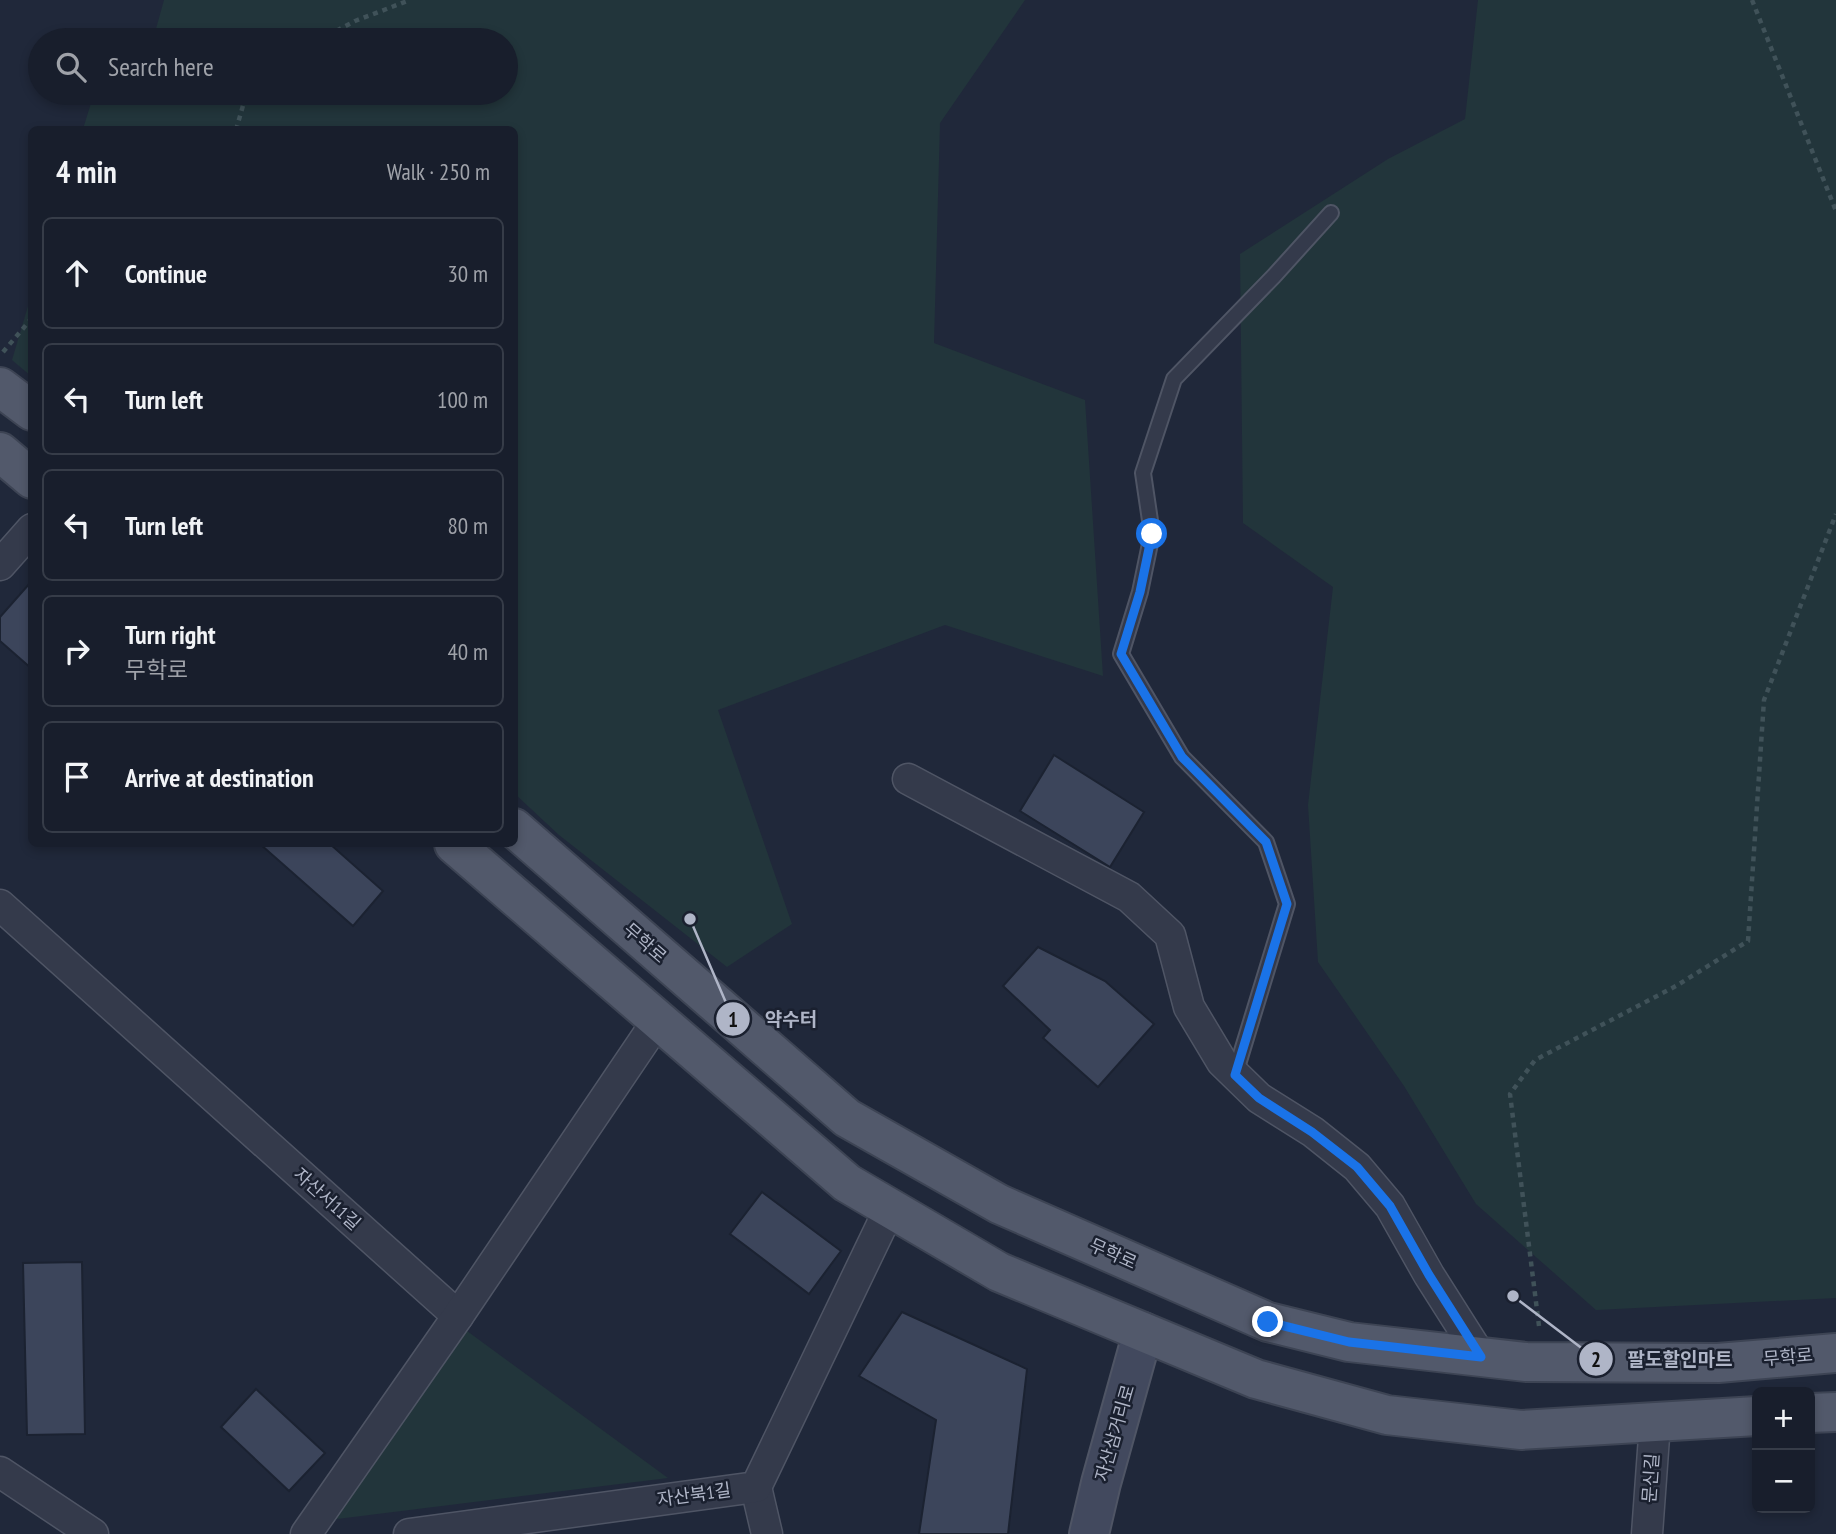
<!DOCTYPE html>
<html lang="en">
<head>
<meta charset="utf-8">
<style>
	body { margin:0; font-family:"PT Sans Narrow","Noto Sans KR",sans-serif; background:#252b38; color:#f1f3f6 }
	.controls { position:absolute; right:21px; bottom:21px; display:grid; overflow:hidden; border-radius:10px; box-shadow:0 4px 10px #0003 }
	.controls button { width:63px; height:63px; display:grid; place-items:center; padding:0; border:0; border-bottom:2px solid #363c48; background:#181e2c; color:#f1f3f6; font:35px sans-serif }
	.stop { position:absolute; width:21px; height:21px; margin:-16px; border:5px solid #1a73e8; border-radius:50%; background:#fff }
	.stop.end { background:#1a73e8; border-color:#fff; box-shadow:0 2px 7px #0008 }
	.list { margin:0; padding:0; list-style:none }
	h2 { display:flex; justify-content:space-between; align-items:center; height:91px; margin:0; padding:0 28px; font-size:30px }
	h2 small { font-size:23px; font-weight:400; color:#9fa2a9 }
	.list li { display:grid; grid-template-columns:46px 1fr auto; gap:21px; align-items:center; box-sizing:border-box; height:112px; margin:0 14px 14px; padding:0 14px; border:2px solid #363c48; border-radius:10px }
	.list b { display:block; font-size:26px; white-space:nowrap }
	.list p { margin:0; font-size:23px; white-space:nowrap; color:#9fa2a9 }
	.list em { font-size:23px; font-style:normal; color:#9fa2a9 }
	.icon { flex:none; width:38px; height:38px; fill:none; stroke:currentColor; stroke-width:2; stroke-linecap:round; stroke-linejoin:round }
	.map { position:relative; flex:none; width:1836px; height:1534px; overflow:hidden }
	.search { position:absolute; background:#181e2c; box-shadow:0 4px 10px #0003; left:28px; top:28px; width:490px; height:77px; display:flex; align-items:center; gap:18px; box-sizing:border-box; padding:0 24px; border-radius:38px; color:#9fa2a9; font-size:26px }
	.panel { position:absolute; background:#181e2c; box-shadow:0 4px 10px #0003; left:28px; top:126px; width:490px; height:721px; border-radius:10px }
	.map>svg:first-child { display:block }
	.green { fill:#22353b }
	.building { fill:#3c455b; stroke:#1b2231; stroke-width:2 }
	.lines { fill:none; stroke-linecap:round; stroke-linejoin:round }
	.service-casing { stroke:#4f5565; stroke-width:18 }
	.minor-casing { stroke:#4f5565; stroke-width:33 }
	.secondary-casing { stroke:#4f5565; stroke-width:42 }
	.primary-casing { stroke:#3d4454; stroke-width:42 }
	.path { stroke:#405259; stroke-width:4.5; stroke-dasharray:5 5; stroke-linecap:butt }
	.service { stroke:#343a4b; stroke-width:14 }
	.minor { stroke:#343a4b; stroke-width:30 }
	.secondary { stroke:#42495e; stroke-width:38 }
	.primary { stroke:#52596b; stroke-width:38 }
	.route { stroke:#1a73e8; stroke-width:9 }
	.labels { text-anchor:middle; stroke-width:5; stroke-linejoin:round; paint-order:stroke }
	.street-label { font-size:18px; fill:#afb5c7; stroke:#1a202f }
	.leader { fill:none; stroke:#afb5c7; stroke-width:2.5 }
	.callout-dot { fill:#afb5c7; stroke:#1a202f; stroke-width:2.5 }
	.mark-label { font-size:21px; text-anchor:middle; font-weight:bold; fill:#111 }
	.callout-label { font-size:19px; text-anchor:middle; font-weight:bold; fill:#afb5c7; stroke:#1a202f; stroke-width:5; stroke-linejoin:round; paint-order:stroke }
</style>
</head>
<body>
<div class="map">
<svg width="1836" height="1534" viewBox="0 0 1836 1534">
	<rect width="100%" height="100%" fill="#20283a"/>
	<g class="green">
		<polygon points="164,0 1025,0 940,123 934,343 1085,400 1103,676 945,625 718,710 792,924 727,967 559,835 515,794 514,130 83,129 91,103 101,93 506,93 506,40 150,40 154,36"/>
		<polygon points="1478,0 1836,0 1836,1298 1596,1310 1476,1204 1404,1086 1318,962 1308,805 1333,587 1243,523 1240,254 1388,159 1465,119"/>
		<polygon points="31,296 32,376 31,376 12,360"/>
		<polygon points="452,1320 668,1478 305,1523"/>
	</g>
	<g class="building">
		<polygon points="30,583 32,585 32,669 0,641 0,617"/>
		<polygon points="1054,755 1144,812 1110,867 1020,811"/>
		<polygon points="260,844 330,844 383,891 353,926"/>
		<polygon points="1038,947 1105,981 1154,1024 1098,1087 1043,1038 1050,1030 1003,986"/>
		<polygon points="762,1192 841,1251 809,1294 730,1234"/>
		<polygon points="82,1262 85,1434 27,1435 23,1263"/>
		<polygon points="902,1312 1027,1369 1008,1534 919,1534 936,1420 859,1376"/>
		<polygon points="256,1389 325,1453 289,1491 221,1427"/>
	</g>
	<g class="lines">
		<defs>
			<polyline id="service" points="1235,1074 1287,904 1266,842 1182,757 1121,654 1140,592 1152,534 1143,473 1174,379 1274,276 1331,213"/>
			<g id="minor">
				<polyline points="0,565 32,529"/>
				<polyline points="908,779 1129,897 1170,935 1189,1007 1222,1062 1259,1098 1313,1132 1357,1167 1390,1206 1429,1275 1481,1357"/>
				<polyline points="0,905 458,1316"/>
				<polyline points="0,1472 93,1534"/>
				<polyline points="756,1487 767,1534"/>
				<polyline points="306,1534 458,1316 658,1020"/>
				<polyline points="409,1534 756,1487 890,1208"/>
				<polyline points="1647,1534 1655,1423"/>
			</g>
			<polyline id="secondary" points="1089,1534 1101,1483 1143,1332"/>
			<g id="primary">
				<polyline points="0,387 32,411"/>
				<polyline points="0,452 32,479"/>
				<polyline points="514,828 847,1118 999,1204 1268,1322 1349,1342 1526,1362 1718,1363 1836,1353"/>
				<polyline points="454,844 847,1183 999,1272 1256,1379 1387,1415 1521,1430 1757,1416"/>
				<polyline points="1810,1413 1836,1412"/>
			</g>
		</defs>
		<use href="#service" class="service-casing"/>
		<use href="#minor" class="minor-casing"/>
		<use href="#secondary" class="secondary-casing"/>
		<use href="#primary" class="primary-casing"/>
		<g class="path">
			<polyline points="1752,0 1836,211"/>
			<polyline points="319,40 355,21 410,0"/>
			<polyline points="236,130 244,102 253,93"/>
			<polyline points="3,352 32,318"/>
			<polyline points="1539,1326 1510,1094 1535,1060 1676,986 1748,941 1764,700 1836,514"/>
		</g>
		<use href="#service" class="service"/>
		<use href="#minor" class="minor"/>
		<use href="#secondary" class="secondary"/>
		<use href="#primary" class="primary"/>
	</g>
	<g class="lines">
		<polyline class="route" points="1152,534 1140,592 1121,654 1182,757 1266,842 1287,904 1235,1075 1259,1098 1312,1132 1357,1167 1390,1206 1429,1275 1481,1357 1349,1342 1268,1322"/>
	</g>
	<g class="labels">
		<g class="street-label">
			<text transform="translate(645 943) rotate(41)" y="6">무학로</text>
			<text transform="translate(327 1199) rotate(42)" y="6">자산서11길</text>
			<text transform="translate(1113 1254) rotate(24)" y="6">무학로</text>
			<text transform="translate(1788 1357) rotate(-5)" y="6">무학로</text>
			<text transform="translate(1115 1433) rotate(-74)" y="6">자산삼거리로</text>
			<text transform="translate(1651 1478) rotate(-86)" y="6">문신길</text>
			<text transform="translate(694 1495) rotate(-8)" y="6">자산북1길</text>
		</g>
	</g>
	<path class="leader" d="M690 919L733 1019M1513 1296L1596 1359"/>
	<g class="callout-dot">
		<circle cx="690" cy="919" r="7"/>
		<circle cx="1513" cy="1296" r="7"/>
		<circle cx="733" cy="1019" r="18"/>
		<circle cx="1596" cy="1359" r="18"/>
	</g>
	<g class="mark-label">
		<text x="733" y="1027">1</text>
		<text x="1596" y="1367">2</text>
	</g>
	<g class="callout-label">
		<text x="791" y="1026">약수터</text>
		<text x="1680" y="1366">팔도할인마트</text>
	</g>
</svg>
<div class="controls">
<button>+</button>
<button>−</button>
</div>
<div class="stop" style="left:1152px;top:534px"></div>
<div class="stop end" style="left:1268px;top:1322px"></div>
<div class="search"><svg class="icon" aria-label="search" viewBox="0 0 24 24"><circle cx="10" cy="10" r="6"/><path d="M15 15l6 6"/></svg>Search here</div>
<section class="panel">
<h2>4 min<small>Walk · 250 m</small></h2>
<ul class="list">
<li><svg class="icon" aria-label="ahead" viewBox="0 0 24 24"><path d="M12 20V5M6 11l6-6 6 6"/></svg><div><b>Continue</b></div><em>30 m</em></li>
<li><svg class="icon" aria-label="left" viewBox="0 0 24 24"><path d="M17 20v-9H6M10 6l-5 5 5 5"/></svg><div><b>Turn left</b></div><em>100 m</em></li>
<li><svg class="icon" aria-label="left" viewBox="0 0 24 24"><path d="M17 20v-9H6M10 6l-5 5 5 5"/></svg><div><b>Turn left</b></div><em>80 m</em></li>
<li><svg class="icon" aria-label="right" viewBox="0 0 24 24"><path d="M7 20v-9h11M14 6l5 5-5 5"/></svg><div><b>Turn right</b><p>무학로</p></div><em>40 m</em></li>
<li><svg class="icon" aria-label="arrive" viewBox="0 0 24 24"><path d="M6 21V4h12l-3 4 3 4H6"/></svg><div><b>Arrive at destination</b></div></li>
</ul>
</section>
</div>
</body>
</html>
